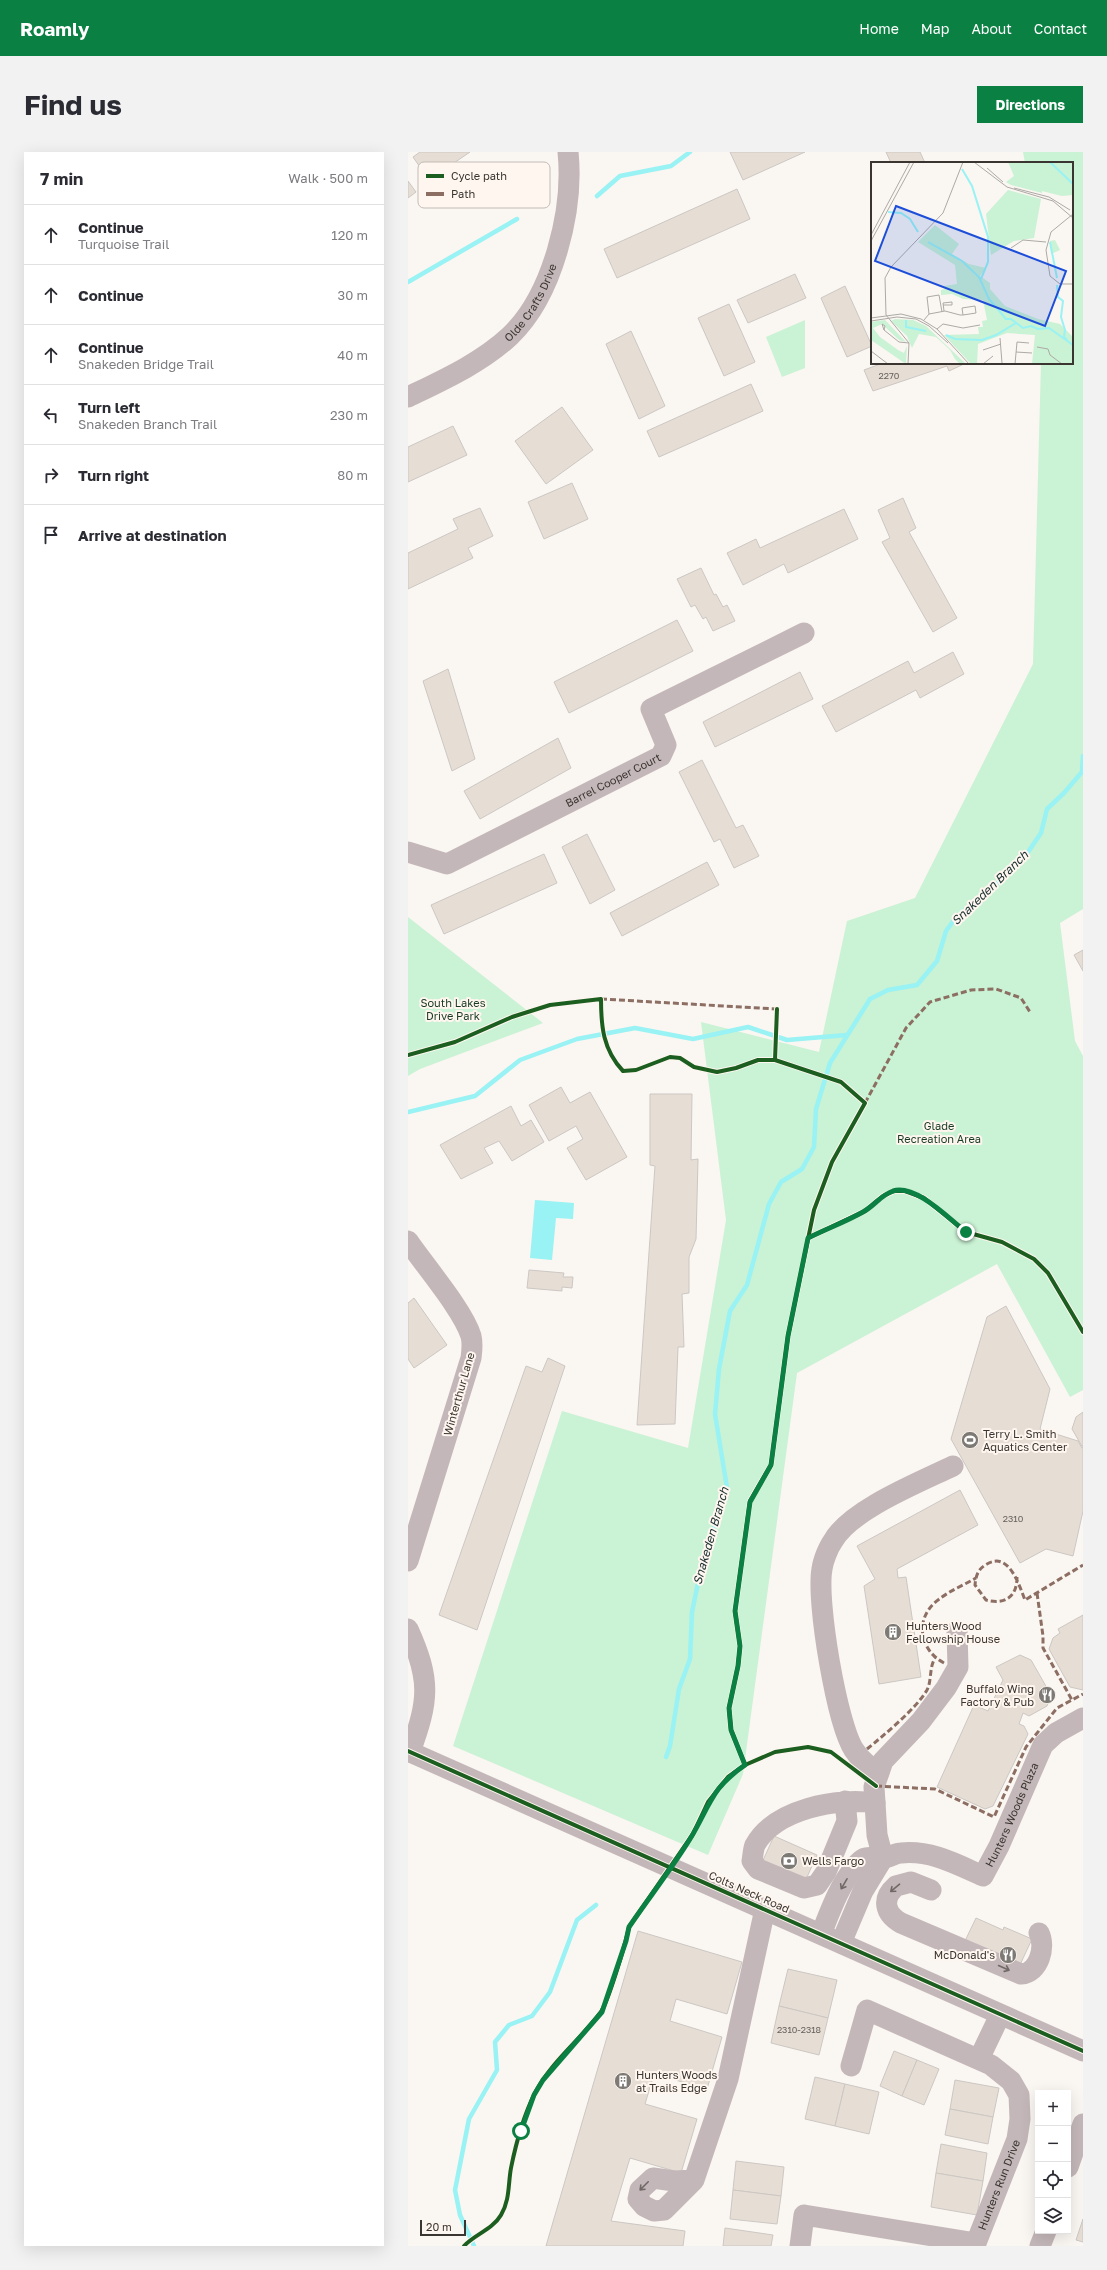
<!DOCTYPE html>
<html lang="en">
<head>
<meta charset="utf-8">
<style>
	body { margin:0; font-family:"Golos Text",sans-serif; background:#f2f2f3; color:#2b2b33 }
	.controls { position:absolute; right:12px; bottom:12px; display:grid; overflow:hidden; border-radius:0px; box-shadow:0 4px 16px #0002 }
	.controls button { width:36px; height:36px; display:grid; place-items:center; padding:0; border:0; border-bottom:1px solid #e1e1e2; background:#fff; color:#2b2b33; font:20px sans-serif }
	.scale { position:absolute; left:12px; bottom:10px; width:46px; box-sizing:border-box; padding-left:4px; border:2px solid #3a3531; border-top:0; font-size:11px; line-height:14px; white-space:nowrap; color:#3a3531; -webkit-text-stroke:3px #fef6ef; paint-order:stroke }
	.stop { position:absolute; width:12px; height:12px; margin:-9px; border:3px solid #0b8043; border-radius:50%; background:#fff }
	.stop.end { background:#0b8043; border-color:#fff; box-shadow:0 1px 4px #0008 }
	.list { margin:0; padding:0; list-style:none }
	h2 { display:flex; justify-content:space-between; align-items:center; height:52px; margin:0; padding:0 16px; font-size:17px }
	h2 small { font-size:13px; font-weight:400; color:#7c7c81 }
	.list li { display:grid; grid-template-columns:26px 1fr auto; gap:12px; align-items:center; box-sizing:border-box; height:60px; padding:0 16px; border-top:1px solid #e1e1e2 }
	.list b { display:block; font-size:15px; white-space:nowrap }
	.list p { margin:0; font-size:13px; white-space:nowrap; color:#7c7c81 }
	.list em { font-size:13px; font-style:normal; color:#7c7c81 }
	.icon { flex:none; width:22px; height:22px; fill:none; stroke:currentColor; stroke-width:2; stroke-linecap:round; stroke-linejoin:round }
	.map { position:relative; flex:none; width:675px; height:2094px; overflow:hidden; border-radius:0px }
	header { display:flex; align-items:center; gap:24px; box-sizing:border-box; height:56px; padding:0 20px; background:#0b8043; color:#fff }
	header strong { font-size:19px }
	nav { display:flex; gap:22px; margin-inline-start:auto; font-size:14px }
	.intro { display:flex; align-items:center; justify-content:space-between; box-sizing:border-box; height:96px; padding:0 24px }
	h1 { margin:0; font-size:28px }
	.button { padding:10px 18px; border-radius:0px; background:#0b8043; color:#fff; font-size:14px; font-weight:700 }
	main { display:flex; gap:24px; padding:0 24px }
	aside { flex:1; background:#fff; border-radius:0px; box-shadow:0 4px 16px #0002 }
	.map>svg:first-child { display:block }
	.green { fill:#caf2d4 }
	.water { fill:#99f2f3 }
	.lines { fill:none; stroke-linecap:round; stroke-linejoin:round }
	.stream { stroke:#99f2f3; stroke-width:4.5 }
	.building { fill:#e6ded5; stroke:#ccc7c3 }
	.minor { stroke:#c4b7b9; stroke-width:21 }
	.quiet { stroke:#8d6e63; stroke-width:3; stroke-dasharray:6 3; stroke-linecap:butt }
	.cycleway-casing { stroke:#fef6ef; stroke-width:6 }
	.cycleway { stroke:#1b5e20; stroke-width:4 }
	.oneway { stroke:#716967 }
	.route { stroke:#0b8043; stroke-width:5 }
	.labels { text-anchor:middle; stroke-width:4; stroke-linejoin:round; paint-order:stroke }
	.number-label { font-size:9px; fill:#66605b }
	.street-label { font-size:11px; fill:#3a3531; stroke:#fef6ef }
	.park-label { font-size:11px; fill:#183b25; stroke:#fef6ef }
	.poi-label { font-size:11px; fill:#3a3531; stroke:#fef6ef; text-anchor:start }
	.water-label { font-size:12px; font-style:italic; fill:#182e2f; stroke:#fef6ef }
	.inset-river { fill:none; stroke:#99f2f3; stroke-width:2 }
	.inset-road { fill:none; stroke:#ada9a5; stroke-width:1 }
	.view { fill:#1d4ed8; fill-opacity:0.15; stroke:#1d4ed8; stroke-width:2 }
	.inset-edge { fill:none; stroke:#3a3531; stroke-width:2 }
	.key { fill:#fef6ef; stroke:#c3bcb6; stroke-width:1 }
	.key-label { font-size:11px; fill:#3a3531 }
</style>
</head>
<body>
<header>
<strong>Roamly</strong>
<nav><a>Home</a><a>Map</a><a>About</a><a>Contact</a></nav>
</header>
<div class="intro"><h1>Find us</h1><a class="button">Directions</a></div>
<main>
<aside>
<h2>7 min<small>Walk · 500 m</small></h2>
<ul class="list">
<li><svg class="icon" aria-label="ahead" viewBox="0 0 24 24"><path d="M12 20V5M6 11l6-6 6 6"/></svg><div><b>Continue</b><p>Turquoise Trail</p></div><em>120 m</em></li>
<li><svg class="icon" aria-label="ahead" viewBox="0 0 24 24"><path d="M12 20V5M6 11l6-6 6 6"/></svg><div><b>Continue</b></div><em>30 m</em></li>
<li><svg class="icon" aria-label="ahead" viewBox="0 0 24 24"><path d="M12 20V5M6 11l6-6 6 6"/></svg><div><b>Continue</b><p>Snakeden Bridge Trail</p></div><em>40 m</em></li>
<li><svg class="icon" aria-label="left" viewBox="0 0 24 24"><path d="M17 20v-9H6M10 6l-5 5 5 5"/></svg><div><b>Turn left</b><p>Snakeden Branch Trail</p></div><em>230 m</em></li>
<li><svg class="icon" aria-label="right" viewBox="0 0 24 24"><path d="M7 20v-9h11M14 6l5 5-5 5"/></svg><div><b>Turn right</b></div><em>80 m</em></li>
<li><svg class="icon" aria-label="arrive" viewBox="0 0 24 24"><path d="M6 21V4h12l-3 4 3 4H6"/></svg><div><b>Arrive at destination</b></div></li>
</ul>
</aside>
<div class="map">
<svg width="675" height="2094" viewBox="0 0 675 2094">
	<rect width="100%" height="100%" fill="#faf6f2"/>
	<g class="green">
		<polygon points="615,0 675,0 675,757 652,771 667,889 675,904 675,1238 662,1245 589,1112 389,1221 335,1622 300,1703 45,1594 154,1259 280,1296 318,1068 293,870 411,900 439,769 507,746 625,512 633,211 664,211 664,11 617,11"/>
		<polygon points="397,168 397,216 374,225 358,185"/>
		<polygon points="0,765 14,776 135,871 12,917 0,924"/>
	</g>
	<polygon class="water" points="127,1048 166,1051 165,1067 148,1066 144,1108 122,1106"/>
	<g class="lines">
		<g class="stream">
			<polyline points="189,44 212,24 263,14 282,0"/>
			<polyline points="0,130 109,67"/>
			<polyline points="0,960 67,944 112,908 169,887 227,876 285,887 340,875 379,888 439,883"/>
			<polyline points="258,1605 262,1594 271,1537 282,1507 284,1460 294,1412 319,1336 307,1262 311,1217 322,1159 339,1133 361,1052 373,1030 394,1017 406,995 408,957 422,911 462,847 480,838 509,833 529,809 538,779 549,764 583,737 616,706 633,681 639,657 656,641 674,620 675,604"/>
			<polyline points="66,2094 52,2063 47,2038 61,1967 89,1918 87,1890 101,1873 124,1864 142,1840 169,1768 188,1753"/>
		</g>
	</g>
	<g class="building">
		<polygon points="12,0 62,0 21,28 5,5"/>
		<polygon points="322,0 397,0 335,28"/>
		<polygon points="478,0 512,0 517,11 483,11"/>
		<polygon points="0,29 8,40 0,46"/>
		<polygon points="329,37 342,67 209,126 196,97"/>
		<polygon points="387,122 398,146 340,171 329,148"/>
		<polygon points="437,134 464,194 439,205 413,146"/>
		<polygon points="321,152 347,210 316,224 290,166"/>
		<polygon points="223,179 257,254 231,267 198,192"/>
		<polygon points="475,211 558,211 541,219 539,214 465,239 456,218"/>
		<polygon points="343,232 355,259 251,305 239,279"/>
		<polygon points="154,255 185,298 138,332 107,289"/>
		<polygon points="45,274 59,303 0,330 0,295"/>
		<polygon points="164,331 180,367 136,387 120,350"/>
		<polygon points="495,346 508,376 501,380 549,466 525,480 474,390 482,386 470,358"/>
		<polygon points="72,356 85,384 60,396 65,406 0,437 0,401 50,377 45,367"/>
		<polygon points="436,357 450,387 380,421 376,412 335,433 319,401 348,387 352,396"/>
		<polygon points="293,416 306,443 308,442 315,455 319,453 327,469 305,479 298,465 295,467 287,453 283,455 269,427"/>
		<polygon points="269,468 285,499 161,561 146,530"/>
		<polygon points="545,500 556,522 512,546 508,538 428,580 414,554 500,509 506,521"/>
		<polygon points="40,517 67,607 44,619 15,529"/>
		<polygon points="392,520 405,547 307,595 295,570"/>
		<polygon points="150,586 163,616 72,667 56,639"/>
		<polygon points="294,608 328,676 335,673 351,704 326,716 312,687 306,690 271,620"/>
		<polygon points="179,682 207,738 182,752 154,695"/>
		<polygon points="136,702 149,731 36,782 23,753"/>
		<polygon points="299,710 311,733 214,784 202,761"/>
		<polygon points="675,798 675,819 666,803"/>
		<polygon points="153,935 162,951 182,940 219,1005 178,1028 159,996 175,987 168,974 141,989 121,953"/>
		<polygon points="242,942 284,942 283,1008 290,1007 288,1087 281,1105 281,1141 274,1142 276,1195 270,1195 267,1272 229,1273 247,1014 242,1013"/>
		<polygon points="103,954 113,974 123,968 136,990 104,1009 91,989 76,996 85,1011 53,1027 32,993"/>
		<polygon points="121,1118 156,1121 155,1125 165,1125 164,1136 154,1135 154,1139 119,1136"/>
		<polygon points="6,1146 39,1193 6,1216 0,1207 0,1151"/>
		<polygon points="598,1154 642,1237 632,1277 670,1289 675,1298 675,1359 665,1404 638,1397 612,1411 543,1287 579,1165"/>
		<polygon points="140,1206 157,1214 69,1478 31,1463 118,1214 134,1220"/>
		<polygon points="675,1260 675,1296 664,1277 668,1265"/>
		<polygon points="552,1338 570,1373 489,1417 490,1426 498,1425 513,1525 471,1532 456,1434 467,1427 449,1394"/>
		<polygon points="675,1463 675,1538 662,1535 641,1497 645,1486 652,1481 650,1477"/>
		<polygon points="612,1503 623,1508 643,1543 639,1554 621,1564 615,1561 611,1572 616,1574 620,1582 585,1654 577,1657 529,1635 566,1553 580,1559 595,1528 588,1515"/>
		<polygon points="366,1684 409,1703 395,1734 352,1715"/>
		<polygon points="568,1766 595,1778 596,1775 624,1787 611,1815 556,1791"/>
		<polygon points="230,1779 334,1810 319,1862 268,1847 262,1869 314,1885 299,1937 246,1922 237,1952 289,1967 273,2021 222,2006 203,2069 277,2079 275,2094 138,2094"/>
		<polygon points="380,1817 429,1828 420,1866 371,1854"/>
		<polygon points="371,1854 420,1866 411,1903 363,1891"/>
		<polygon points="486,1899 509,1908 494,1944 472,1934"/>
		<polygon points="509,1908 531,1917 516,1953 494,1944"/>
		<polygon points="407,1925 437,1932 427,1974 397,1967"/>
		<polygon points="547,1928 591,1936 585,1965 542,1957"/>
		<polygon points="437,1932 471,1940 461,1982 427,1974"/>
		<polygon points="542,1957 585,1965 580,1992 537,1983"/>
		<polygon points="533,1992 579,2001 575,2029 528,2021"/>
		<polygon points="328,2009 376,2015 373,2044 325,2038"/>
		<polygon points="528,2021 575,2029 569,2063 523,2055"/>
		<polygon points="325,2038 373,2044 369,2072 322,2067"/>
		<polygon points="675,2067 675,2090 668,2088"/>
		<polygon points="317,2076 365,2083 363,2094 315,2094"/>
	</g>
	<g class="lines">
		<g class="minor">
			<path id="s1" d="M0,245c35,-17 73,-34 102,-61 43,-41 64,-126 58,-184"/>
			<path id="s2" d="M0,700l39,12 214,-108 5,-11 -15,-36 153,-76"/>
			<path d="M0,1089c17,25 55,69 63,95 2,8 1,14 0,22l-63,203"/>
			<path d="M0,1477c23,51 21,71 2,123"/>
			<polyline points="0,1599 675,1899"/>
			<path d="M471,1620c-10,-6 -18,-11 -25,-22 -17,-26 -38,-149 -32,-181 1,-8 6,-21 11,-28 17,-31 87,-59 120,-75"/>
			<path d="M437,1649l2,20 -21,51 -9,13 -13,3 -46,-19 -6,-8c1,-5 1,-11 3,-16 20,-36 83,-48 120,-42"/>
			<polyline points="475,1706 469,1683 466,1635 475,1609 513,1569 538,1536 550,1515 549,1479"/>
			<path d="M523,1738l-20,-8 -15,4c-15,13 -11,28 5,37l120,51c18,-1 25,-27 18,-41"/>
			<path id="s3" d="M413,1782c9,-22 18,-48 33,-66 12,-16 15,-9 29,-10 6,0 12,-5 18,-5 30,-3 55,11 82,23l16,-30 44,-101 13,-12 27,-15"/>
			<polyline points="433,1791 455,1739 475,1706"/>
			<polyline points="571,1907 592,1863"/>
			<polyline points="660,2015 675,1972"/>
			<polyline points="286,2028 266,2029 245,2026 232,2038 230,2047 236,2054 246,2059 256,2058 286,2028 320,1927 357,1757"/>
			<path id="s4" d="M392,2094l4,-31 172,28 41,-104 3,-20 -1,-24 -8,-14 -20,-16 -124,-55 -16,56"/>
			<polyline points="632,2094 638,2079"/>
		</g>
		<g class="quiet">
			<polyline points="193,847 369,857"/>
			<polyline points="457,951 498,876 522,850 563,838 588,837 613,846 622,860"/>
			<path d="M609,1425c0,20 -12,28 -31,23l-11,-15c1,-10 3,-16 12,-21 22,-13 32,21 38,36l58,-35"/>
			<polyline points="629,1441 635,1484 635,1496 664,1548"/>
			<path d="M536,1511c-25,-13 -30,-45 -6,-63 11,-9 26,-15 38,-22"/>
			<path d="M459,1597c17,-14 49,-40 60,-59 5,-10 2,-22 8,-32"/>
			<polyline points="468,1634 527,1637 586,1665 618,1595 649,1556 675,1542"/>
		</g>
		<defs>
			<g id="cycleway">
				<path d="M0,903l47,-13 57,-25 38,-12 51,-6c0,27 2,51 22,72l13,-1 34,-13 10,1 14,9 23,5 19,-4 22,-8h17"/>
				<polyline points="400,1086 457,1059 475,1044 486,1039 497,1039 516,1046 558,1080 594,1090 626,1107 640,1121 675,1180"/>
				<polyline points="0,1599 675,1899"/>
				<polyline points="337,1613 323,1578 321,1556 330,1514 332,1494 327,1459 342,1349 363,1313 380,1184 406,1058 424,1010 457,951 433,930 367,908 369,857"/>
				<path d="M56,2094c10,-11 29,-17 37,-31 9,-15 7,-31 10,-47 5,-25 13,-53 24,-75 16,-31 45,-53 65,-80 8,-9 26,-72 29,-86l64,-93 15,-32 20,-25 17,-12 30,-13 33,-5 23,5 45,34"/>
			</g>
		</defs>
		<use href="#cycleway" class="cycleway-casing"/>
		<use href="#cycleway" class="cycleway"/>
	</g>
	<defs><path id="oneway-shaft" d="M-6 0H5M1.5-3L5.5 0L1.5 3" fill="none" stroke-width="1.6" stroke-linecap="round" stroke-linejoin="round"/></defs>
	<g class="oneway">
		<use href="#oneway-shaft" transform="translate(436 1732) rotate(120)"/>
		<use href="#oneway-shaft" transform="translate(487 1736) rotate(140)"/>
		<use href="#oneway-shaft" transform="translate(596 1816) rotate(24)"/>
		<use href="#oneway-shaft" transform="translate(236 2034) rotate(135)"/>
	</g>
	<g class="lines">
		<path class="route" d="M113,1979l13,-36 9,-15 59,-68 24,-71 3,-14c21,-31 45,-61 64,-93 18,-32 20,-47 52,-69l-14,-35 -2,-22 9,-42 2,-20 -5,-35 15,-109 21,-37 17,-129 20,-98c18,-9 37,-16 55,-26 11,-6 18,-17 30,-21 23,-7 56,28 73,41"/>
	</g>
	<defs>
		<symbol id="stadium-disc" viewBox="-11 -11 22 22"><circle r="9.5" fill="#7d7975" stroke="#fef6ef"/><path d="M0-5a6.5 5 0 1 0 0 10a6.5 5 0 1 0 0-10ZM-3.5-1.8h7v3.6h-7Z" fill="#fff"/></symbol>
		<symbol id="building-disc" viewBox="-11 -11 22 22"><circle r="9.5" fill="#7d7975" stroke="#fef6ef"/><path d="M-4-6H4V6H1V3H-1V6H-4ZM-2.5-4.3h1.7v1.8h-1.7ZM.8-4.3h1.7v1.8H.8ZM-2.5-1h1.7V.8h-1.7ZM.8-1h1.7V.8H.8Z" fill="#fff"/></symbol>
		<symbol id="restaurant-disc" viewBox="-11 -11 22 22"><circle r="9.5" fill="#7d7975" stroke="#fef6ef"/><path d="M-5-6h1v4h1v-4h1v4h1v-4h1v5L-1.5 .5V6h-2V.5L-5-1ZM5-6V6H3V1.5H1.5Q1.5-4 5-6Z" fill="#fff"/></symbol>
		<symbol id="bank-disc" viewBox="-11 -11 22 22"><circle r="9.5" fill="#7d7975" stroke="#fef6ef"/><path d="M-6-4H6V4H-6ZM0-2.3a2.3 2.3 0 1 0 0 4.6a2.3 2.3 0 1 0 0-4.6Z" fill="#fff"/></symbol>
	</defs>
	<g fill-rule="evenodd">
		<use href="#stadium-disc" x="552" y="1278" width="20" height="20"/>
		<use href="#building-disc" x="475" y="1470" width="20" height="20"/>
		<use href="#restaurant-disc" x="629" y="1533" width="20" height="20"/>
		<use href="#bank-disc" x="371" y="1699" width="20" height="20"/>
		<use href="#restaurant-disc" x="590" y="1793" width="20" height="20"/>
		<use href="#building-disc" x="205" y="1919" width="20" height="20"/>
	</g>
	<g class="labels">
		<g class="number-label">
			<text x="481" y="227">2270</text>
			<text x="605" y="1370">2310</text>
			<text x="391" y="1881">2310-2318</text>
		</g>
		<g class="street-label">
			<text dy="4" stroke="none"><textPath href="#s1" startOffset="159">Olde Crafts Drive</textPath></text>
			<text dy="4" stroke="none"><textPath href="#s2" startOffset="227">Barrel Cooper Court</textPath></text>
			<text transform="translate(51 1242) rotate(-74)" y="4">Winterthur Lane</text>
			<text dy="4" stroke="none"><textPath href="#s3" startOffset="280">Hunters Woods Plaza</textPath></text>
			<text transform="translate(341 1740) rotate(24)" y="4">Colts Neck Road</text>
			<text dy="4" stroke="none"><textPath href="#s4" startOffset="268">Hunters Run Drive</textPath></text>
		</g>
		<g class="park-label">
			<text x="45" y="855">South Lakes<tspan x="45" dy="13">Drive Park</tspan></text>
			<text x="531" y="978">Glade<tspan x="531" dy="13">Recreation Area</tspan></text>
		</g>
		<g class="poi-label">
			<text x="575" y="1286">Terry L. Smith<tspan x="575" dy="13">Aquatics Center</tspan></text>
			<text x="498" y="1478">Hunters Wood<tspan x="498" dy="13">Fellowship House</tspan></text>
			<text x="626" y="1541" text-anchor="end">Buffalo Wing<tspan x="626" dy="13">Factory &amp; Pub</tspan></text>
			<text x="394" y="1713">Wells Fargo</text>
			<text x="587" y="1807" text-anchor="end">McDonald's</text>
			<text x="228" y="1927">Hunters Woods<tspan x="228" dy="13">at Trails Edge</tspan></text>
		</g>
		<g class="water-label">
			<text transform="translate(582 736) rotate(-44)" y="4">Snakeden Branch</text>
			<text transform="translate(303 1384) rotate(-74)" y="4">Snakeden Branch</text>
		</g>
	</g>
	<g transform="translate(463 10)">
		<rect width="202" height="202" fill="#faf6f2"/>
		<path d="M137,0l65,1v32l-11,1 -20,-5v2l-31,-8 -5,-3 8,-6zM137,28l33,9 -7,39 -20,3 -23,14 -5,-41zM64,63l24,19 -7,10 17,10 17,4 -6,8 10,7v6l15,17 33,13 22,5 13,13v27h-41l3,-29 -28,-2 -29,11 -1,20h-6l-27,-29 35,-1 -1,-7h5l-1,-6 5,-1 -4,-20 -20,-1 -11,-5 -11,1v-5l4,-1 -1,-3 13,-2 -2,-19 -37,-23zM184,78l5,10 -9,4 -1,-13zM24,157l18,1 13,6 40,38h-6l-5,-5 -5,-9 -14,-13 -17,-3 -7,14 -5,-12 -16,-15zM14,158l21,22 -7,-2 -17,-16 -9,4 7,9 18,13 6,3 3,-7 -1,18 -35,-24v-18z" fill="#caf2d4"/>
		<path class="inset-river" d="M179,0l23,22M91,7l10,17 16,51v25l-7,17M17,50l13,1 9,6 8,13M57,80l34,19 17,16 10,22 17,20h5l12,9 8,-2 7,3 11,-1 24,17M179,80l7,36M186,123l1,12 5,4 -2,16 4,13 -1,7 3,3M35,158v7l20,4M75,173l9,4 27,1 14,-5 20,-12"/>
		<path class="inset-road" d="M103,0l33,25 46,14 20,17M116,6l16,14M143,26l35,9 21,13M202,52l-22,18 -5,18 4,26 10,8h13M0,73l39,-73M0,79l43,-79M140,86l12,-8 23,2M72,143h9v-3l-9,1 1,8M58,152l-2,-17 12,-2 3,17M0,156l30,-4 20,5 16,10 32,35M53,158l5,-6 16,-3 15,4h3l13,-2 -1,-7 -13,2 1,7M0,159l26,-4 19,2 13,7 19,17M66,167l6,-5 20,4 17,-3M13,168l1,-4 -3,-2 2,6 15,12 10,1M129,176l2,25M166,185l11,2 2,6 12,9M112,188l18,-6M0,189l17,13M145,190l16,1M37,202l1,-21 -23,-28 -1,-37 6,-11 52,-54 20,-51M112,202l10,-8M144,202l2,-22 12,1"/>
		<path class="view" d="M25,44l170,65 -21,55 -170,-65z"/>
		<rect width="202" height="202" class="inset-edge"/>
	</g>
	<rect x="10" y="10" width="132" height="46" rx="6" class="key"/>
	<rect x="18" y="22" width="18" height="4" fill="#1b5e20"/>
	<rect x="18" y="40" width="18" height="4" fill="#8d6e63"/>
	<g class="key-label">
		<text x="43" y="28">Cycle path</text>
		<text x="43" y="46">Path</text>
	</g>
</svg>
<div class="controls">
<button>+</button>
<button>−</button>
<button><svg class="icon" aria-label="locate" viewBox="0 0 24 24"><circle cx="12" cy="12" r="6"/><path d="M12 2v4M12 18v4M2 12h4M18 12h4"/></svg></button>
<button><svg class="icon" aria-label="layers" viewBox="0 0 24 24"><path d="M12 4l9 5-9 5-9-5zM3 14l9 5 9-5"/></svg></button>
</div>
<div class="scale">20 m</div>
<div class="stop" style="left:113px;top:1979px"></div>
<div class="stop end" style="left:558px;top:1080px"></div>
</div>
</main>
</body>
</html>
